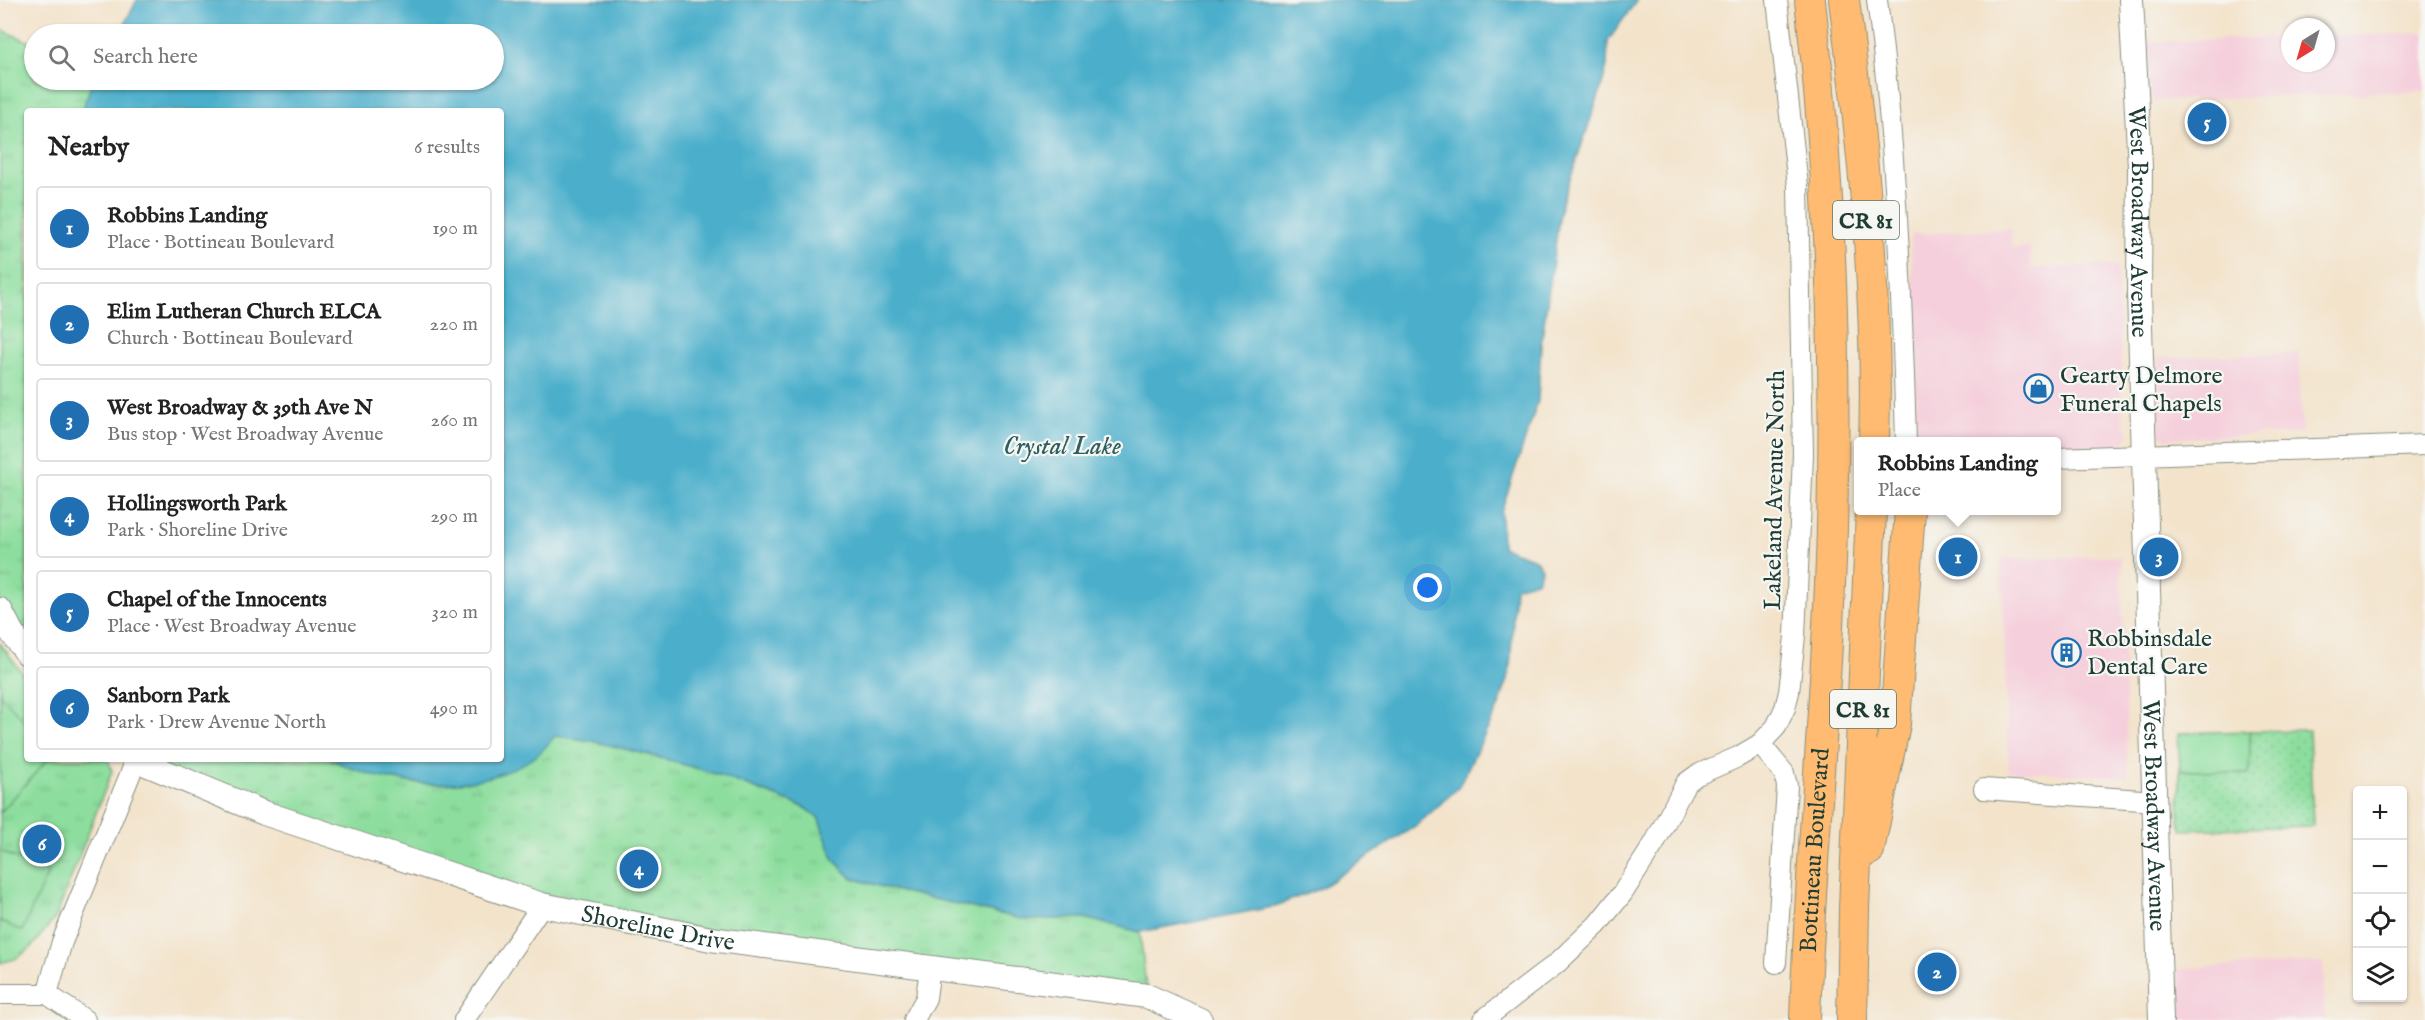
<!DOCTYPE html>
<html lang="en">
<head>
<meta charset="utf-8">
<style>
	body { margin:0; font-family:"IM FELL English",serif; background:#f2f2f2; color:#222 }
	.controls { position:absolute; right:18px; bottom:18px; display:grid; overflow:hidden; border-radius:6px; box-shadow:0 2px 4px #0004 }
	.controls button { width:54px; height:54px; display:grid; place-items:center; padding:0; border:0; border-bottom:2px solid #e0e0e0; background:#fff; color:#222; font:30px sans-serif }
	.compass { position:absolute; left:2281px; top:18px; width:54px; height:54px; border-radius:50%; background:#fff; box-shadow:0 2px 4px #0004; rotate:217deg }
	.you { position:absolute; left:1428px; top:588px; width:21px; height:21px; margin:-15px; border:4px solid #fff; border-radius:50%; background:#1a73e8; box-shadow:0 0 0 9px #1a73e833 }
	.badge { display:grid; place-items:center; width:39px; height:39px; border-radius:50%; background:#1f6fb2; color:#fff; font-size:20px; font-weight:700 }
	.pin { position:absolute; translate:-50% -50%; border:3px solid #fff; box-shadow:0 2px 6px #0006 }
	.popup { position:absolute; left:1854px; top:437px; width:207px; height:78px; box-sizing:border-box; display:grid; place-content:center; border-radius:6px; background:#fff; filter:drop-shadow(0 2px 4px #0005); font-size:20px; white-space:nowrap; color:#767676 }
	.popup b { font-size:22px; color:#222 }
	.popup::after { content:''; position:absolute; left:50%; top:100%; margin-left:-12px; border:12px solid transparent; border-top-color:#fff }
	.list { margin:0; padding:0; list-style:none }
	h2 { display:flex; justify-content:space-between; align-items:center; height:78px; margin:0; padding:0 24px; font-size:26px }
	h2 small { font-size:20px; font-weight:400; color:#767676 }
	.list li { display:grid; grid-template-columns:39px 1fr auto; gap:18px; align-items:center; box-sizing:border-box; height:84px; margin:0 12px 12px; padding:0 12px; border:2px solid #e0e0e0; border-radius:6px }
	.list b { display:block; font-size:22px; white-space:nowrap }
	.list p { margin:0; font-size:20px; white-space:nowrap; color:#767676 }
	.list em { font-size:20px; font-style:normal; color:#767676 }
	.icon { flex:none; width:33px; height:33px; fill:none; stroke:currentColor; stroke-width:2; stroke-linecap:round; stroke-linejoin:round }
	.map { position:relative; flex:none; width:2425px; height:1020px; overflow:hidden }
	.search { position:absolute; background:#fff; box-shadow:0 2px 4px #0004; left:24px; top:24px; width:480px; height:66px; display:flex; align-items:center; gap:15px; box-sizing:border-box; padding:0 21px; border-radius:33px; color:#767676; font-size:22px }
	.panel { position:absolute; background:#fff; box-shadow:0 2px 4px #0004; left:24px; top:108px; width:480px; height:654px; border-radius:6px }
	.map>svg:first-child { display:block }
	.built { fill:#f5cfdb }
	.grass { fill:url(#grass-dots); stroke:#568e69; stroke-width:1.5 }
	.park { fill:url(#park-tufts); stroke:#568e69; stroke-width:1.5 }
	.garden { fill:#8dde9e; stroke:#568e69; stroke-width:1.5 }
	.water { fill:#4cafcb; stroke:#367680; stroke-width:1.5 }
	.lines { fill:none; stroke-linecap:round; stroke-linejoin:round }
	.minor-casing { stroke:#899080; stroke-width:22 }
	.tertiary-casing { stroke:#899080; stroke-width:26 }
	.primary-casing { stroke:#899080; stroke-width:32 }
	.minor { stroke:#fff; stroke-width:20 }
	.tertiary { stroke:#fff; stroke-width:24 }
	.primary { stroke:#ffbb71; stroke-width:30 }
	.labels { text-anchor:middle; stroke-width:4.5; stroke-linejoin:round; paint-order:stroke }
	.shield { fill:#f6f6f2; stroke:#60746d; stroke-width:1.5 }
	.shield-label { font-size:22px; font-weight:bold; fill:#1f3d34 }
	.street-label { font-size:24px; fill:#1f3d34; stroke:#f6f6f2 }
	.poi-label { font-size:24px; fill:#1f3d34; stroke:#f6f6f2; text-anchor:start }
	.water-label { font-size:26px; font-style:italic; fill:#2c5f61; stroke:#f6f6f2 }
</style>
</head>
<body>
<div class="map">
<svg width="2425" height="1020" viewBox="0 0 2425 1020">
	<defs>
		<pattern id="grass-dots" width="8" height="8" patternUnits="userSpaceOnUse" patternTransform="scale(1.5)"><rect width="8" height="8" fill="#8dde9e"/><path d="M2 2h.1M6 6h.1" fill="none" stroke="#79bf89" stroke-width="1.8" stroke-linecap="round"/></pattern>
		<pattern id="park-tufts" width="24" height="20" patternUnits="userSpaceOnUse" patternTransform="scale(1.5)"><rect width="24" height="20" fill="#8dde9e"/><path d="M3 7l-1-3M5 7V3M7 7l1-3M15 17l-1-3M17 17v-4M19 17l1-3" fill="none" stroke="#79bf89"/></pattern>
	</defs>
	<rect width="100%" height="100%" fill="#f6f6f2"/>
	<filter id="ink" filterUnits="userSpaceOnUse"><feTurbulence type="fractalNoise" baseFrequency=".0167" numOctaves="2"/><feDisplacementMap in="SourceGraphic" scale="12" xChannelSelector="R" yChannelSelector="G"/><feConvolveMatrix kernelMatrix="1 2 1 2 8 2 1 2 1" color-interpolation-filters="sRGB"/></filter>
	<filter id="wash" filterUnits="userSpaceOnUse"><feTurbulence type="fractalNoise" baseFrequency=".008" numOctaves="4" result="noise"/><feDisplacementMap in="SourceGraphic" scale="24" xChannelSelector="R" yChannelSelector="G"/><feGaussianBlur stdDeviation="1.35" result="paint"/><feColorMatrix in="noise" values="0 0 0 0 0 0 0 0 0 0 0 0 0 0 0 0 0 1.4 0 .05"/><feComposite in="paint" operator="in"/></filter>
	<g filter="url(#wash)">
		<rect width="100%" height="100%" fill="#f3e3cb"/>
		<g class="built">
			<polygon points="2425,33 2425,91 2150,101 2147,42 2290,37 2290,63 2326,63 2326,36"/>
			<polygon points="2011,229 2012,248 2030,247 2031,268 2117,265 2123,419 2129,433 2122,445 2057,447 2057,442 1921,441 1916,433 1911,234"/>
			<polygon points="2299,353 2302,433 2166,439 2156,430 2155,414 2160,404 2158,358"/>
			<polygon points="2121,556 2128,777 2009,771 2001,558"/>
			<polygon points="2323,962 2325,1020 2178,1020 2177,1004 2181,1000 2178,969"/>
		</g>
		<polygon class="grass" points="2309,730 2313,826 2183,830 2179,821 2180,770 2249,774 2250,731"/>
		<g class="park">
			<polygon points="0,29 34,44 34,80 93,80 82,111 27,111 27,653 0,610"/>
			<polygon points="0,643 27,680 27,759 108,759 112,771 56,917 30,949 15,959 0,963"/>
			<path d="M555,736l38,5 68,17 55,16 88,33 14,10 16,43 18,18 38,11 136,31 58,-2 56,14 7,64 -605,-91 -408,-146h196c71,34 168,39 225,-23z"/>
		</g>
		<g class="garden">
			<polygon points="0,694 27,724 27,759 48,759 0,813"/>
			<polygon points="2250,731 2249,774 2180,770 2178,733"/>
			<polygon points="0,851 48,872 22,931 0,921"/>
		</g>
		<path class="water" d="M137,0h1500l-29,41 -1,25 -7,26 -39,113 -20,140 -3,56 -37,111 1,35 33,12 7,9 -5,13 -22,6 -5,82 -10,35 -42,84 -41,37 -98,64 -46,18 -133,25 -56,-14 -58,2 -136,-31 -38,-11 -18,-18 -16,-43 -14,-10 -88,-33 -55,-16 -68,-17 -38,-5c-6,7 -12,15 -19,20 -60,40 -143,33 -206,3h171v-648h-419l11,-31h401v-46h-375z"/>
	</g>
	<g filter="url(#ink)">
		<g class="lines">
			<defs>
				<g id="minor">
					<path d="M1877,0c19,147 25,294 29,442"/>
					<polyline points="2057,458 2425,445"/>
					<polyline points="1984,789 2156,801"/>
					<polyline points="1776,963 1787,786 1784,773 1760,744 1776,727 1785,708 1789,692 1795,636 1803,455 1798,186 1777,0"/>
					<polyline points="0,994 47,994 62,942 136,760"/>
					<polyline points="47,994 85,1020"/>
					<polyline points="464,1020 542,905"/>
					<polyline points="914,1020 926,998 930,968"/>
					<polyline points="1483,1020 1556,964 1597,925 1622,894 1654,844 1686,783 1697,775 1738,757 1760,744"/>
				</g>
				<g id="tertiary">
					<path id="s1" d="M2131,0l9,167 -1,126 22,727"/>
					<polyline points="0,610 12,633 27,653"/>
					<path id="s2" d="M134,759l130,54 278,92 169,34 436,57 53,24"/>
				</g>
				<g id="primary">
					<path d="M1844,0c18,142 35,298 30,442"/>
					<polyline points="1869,850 1895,724 1910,510"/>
					<path id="s3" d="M1805,1020c5,-164 23,-328 27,-492 5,-178 -2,-351 -22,-528"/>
					<polyline points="1852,1020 1854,908 1871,510"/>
				</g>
			</defs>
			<use href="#minor" class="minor-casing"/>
			<use href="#tertiary" class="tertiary-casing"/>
			<use href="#primary" class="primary-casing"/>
			<use href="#minor" class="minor"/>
			<use href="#tertiary" class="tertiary"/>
			<use href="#primary" class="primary"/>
		</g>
	</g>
	<defs>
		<symbol id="shop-ring" viewBox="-11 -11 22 22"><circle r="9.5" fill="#f6f6f2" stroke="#1f6fb2" stroke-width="1.5"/><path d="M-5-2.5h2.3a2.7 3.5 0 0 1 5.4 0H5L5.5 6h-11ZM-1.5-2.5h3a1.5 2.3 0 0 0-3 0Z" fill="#1f6fb2"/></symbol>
		<symbol id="building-ring" viewBox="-11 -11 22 22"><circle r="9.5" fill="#f6f6f2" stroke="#1f6fb2" stroke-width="1.5"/><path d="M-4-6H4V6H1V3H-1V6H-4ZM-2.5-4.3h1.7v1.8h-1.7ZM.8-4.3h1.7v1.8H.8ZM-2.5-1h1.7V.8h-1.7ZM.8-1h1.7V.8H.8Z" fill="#1f6fb2"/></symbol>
	</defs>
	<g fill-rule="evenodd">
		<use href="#shop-ring" x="2022" y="372" width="33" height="33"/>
		<use href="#building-ring" x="2050" y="636" width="33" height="33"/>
	</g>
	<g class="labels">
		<g class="shield">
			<rect x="1833" y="201" width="66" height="38" rx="4.5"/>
			<rect x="1830" y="690" width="66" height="38" rx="4.5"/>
		</g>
		<g class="shield-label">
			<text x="1866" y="228">CR 81</text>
			<text x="1863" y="717">CR 81</text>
		</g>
		<g class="street-label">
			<text dy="8" stroke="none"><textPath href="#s1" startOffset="222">West Broadway Avenue</textPath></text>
			<text transform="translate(1774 490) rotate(-89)" y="8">Lakeland Avenue North</text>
			<text dy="8" stroke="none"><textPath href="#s1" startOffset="816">West Broadway Avenue</textPath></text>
			<text dy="8" stroke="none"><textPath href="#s3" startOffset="170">Bottineau Boulevard</textPath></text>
			<text dy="8" stroke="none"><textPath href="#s2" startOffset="552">Shoreline Drive</textPath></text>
		</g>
		<g class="poi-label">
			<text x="2060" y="383">Gearty Delmore<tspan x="2060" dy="28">Funeral Chapels</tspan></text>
			<text x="2087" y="646">Robbinsdale<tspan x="2087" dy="28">Dental Care</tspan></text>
		</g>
		<g class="water-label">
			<text x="1062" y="454">Crystal Lake</text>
		</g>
	</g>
</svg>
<div class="controls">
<button>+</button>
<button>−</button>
<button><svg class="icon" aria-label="locate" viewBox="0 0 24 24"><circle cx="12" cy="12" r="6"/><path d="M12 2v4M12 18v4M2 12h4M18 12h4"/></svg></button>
<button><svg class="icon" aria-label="layers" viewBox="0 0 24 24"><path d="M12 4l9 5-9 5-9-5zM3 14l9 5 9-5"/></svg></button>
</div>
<svg class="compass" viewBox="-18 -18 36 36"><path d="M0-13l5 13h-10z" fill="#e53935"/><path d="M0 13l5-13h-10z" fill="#767676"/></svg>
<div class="you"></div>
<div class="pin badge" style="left:1958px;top:557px">1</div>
<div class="popup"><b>Robbins Landing</b>Place</div>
<div class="pin badge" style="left:1937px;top:972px">2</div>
<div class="pin badge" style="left:2159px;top:557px">3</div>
<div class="pin badge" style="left:639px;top:869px">4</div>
<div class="pin badge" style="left:2207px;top:122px">5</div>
<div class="pin badge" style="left:42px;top:844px">6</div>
<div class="search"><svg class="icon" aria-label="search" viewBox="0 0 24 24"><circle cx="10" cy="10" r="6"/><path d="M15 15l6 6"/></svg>Search here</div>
<section class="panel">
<h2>Nearby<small>6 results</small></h2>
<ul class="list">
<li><span class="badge">1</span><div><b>Robbins Landing</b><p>Place · Bottineau Boulevard</p></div><em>190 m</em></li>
<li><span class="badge">2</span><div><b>Elim Lutheran Church ELCA</b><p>Church · Bottineau Boulevard</p></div><em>220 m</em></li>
<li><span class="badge">3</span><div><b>West Broadway &amp; 39th Ave N</b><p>Bus stop · West Broadway Avenue</p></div><em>260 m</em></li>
<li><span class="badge">4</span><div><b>Hollingsworth Park</b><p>Park · Shoreline Drive</p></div><em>290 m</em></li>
<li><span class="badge">5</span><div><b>Chapel of the Innocents</b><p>Place · West Broadway Avenue</p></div><em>320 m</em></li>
<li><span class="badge">6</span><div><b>Sanborn Park</b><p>Park · Drew Avenue North</p></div><em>490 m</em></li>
</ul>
</section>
</div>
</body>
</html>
